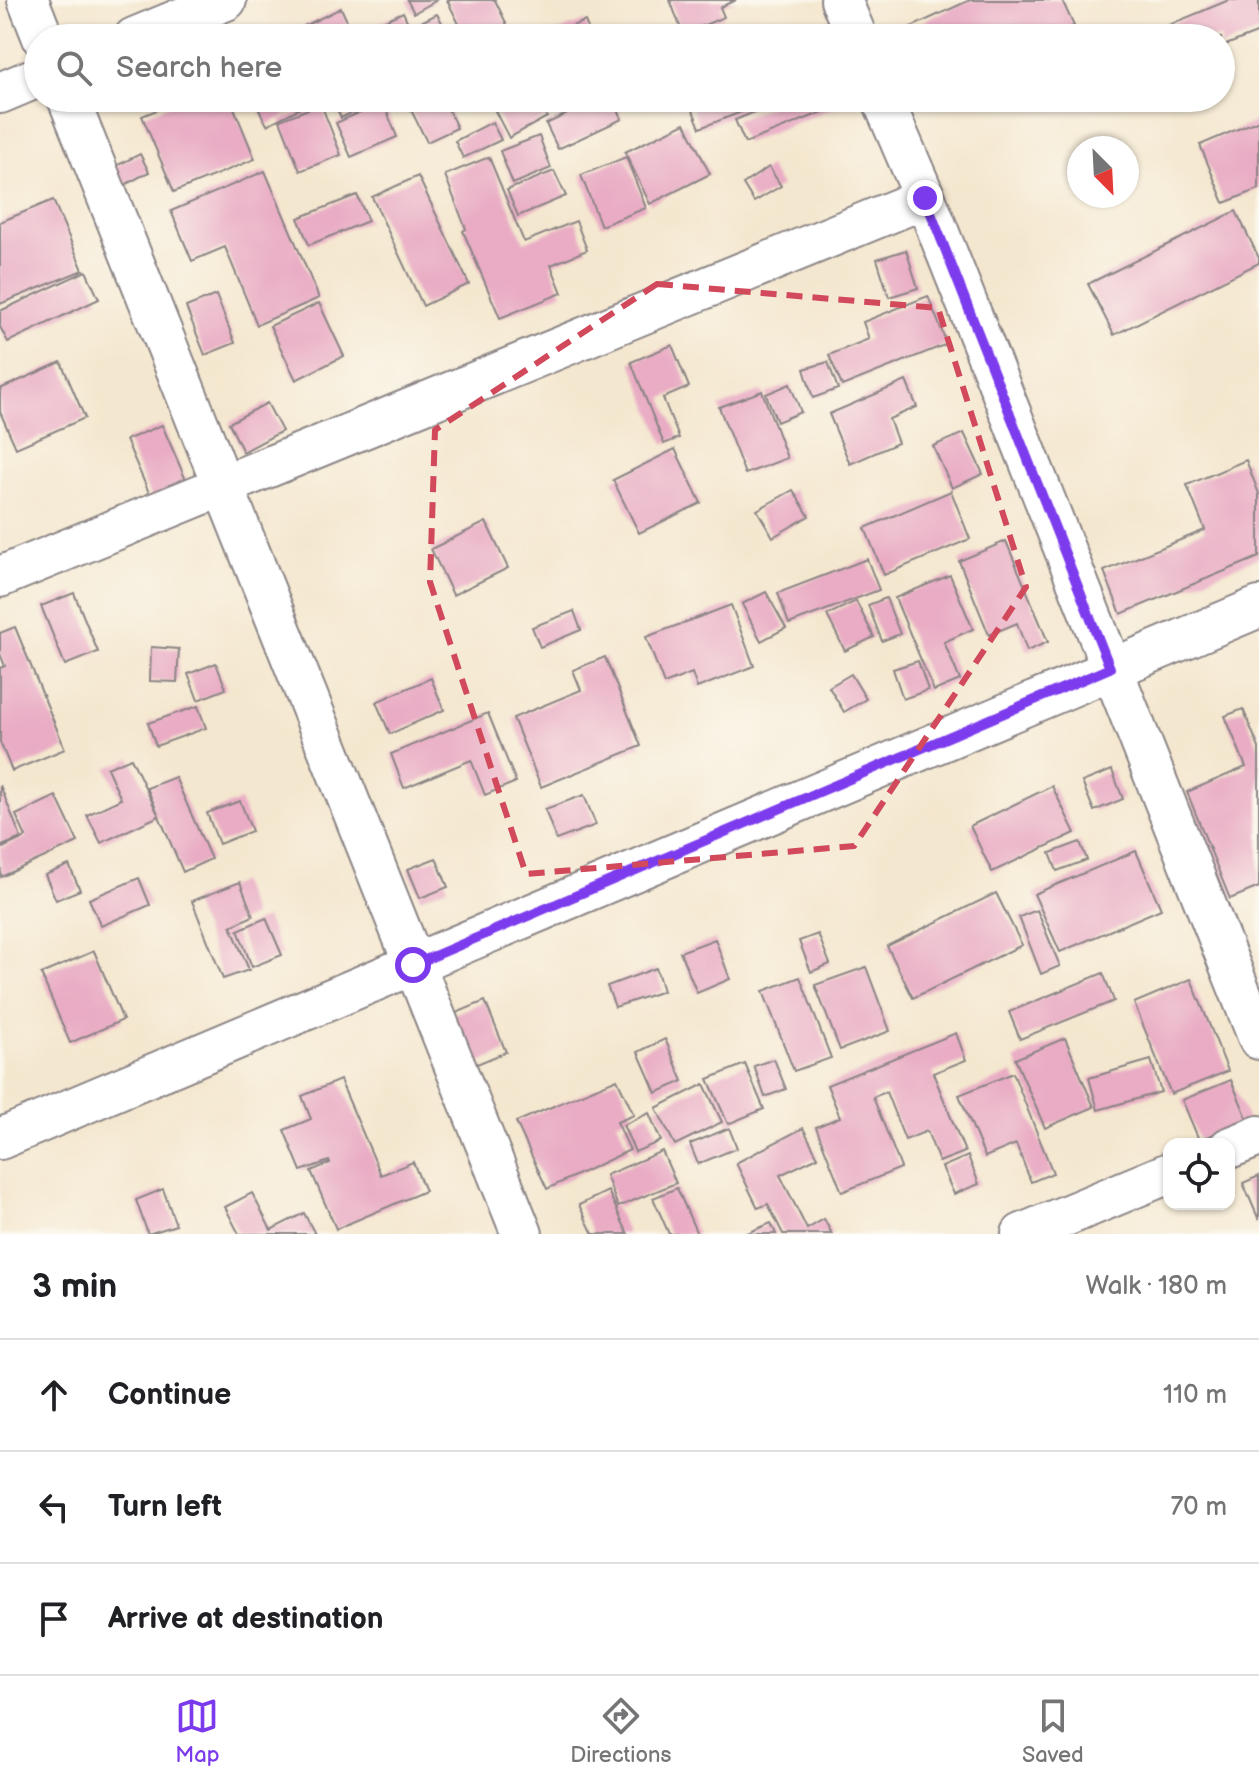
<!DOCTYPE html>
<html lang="en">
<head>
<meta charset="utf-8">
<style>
	body { margin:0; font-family:"Balsamiq Sans",sans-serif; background:#f6f6f6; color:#202124 }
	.controls { position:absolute; right:24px; bottom:24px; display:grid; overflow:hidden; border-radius:16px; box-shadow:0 2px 6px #0004 }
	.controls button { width:72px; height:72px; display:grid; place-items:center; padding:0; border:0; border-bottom:2px solid #e0e0e0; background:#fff; color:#202124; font:40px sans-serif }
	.compass { position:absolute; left:1067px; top:136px; width:72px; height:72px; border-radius:50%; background:#fff; box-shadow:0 2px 6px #0004; rotate:156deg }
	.stop { position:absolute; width:24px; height:24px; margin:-18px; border:6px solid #7c3aed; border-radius:50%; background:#fff }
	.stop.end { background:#7c3aed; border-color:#fff; box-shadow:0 2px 8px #0008 }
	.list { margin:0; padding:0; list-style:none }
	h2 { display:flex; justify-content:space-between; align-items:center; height:104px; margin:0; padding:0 32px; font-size:34px }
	h2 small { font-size:26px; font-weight:400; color:#757577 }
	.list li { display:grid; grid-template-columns:52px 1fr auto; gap:24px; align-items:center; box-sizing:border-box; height:112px; padding:0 32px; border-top:2px solid #e0e0e0 }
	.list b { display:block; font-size:30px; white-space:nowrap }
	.list em { font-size:26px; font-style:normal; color:#757577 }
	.icon { flex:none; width:44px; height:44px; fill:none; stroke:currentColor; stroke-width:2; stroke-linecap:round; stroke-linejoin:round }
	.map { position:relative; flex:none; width:1259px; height:1234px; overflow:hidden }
	.search { position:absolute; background:#fff; box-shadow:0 2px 6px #0004; left:24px; right:24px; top:24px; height:88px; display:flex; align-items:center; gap:20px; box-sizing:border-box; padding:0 28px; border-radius:44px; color:#757577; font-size:30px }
	.sheet { height:440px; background:#fff }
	nav { display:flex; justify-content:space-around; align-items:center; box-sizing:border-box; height:112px; border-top:2px solid #e0e0e0; background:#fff; font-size:22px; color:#757577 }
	nav a { display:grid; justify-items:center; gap:4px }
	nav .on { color:#7c3aed }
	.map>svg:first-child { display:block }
	.building { fill:#e9acc4 }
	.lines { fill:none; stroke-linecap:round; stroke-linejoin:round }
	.street-casing { stroke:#8b8485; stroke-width:44 }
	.street { stroke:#fff; stroke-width:40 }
	.route { stroke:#7c3aed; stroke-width:10 }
	.marked { fill:none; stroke:#d1495b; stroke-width:6; stroke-dasharray:16 10; stroke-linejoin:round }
</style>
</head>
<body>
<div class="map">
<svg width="1259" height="1234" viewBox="0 0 1259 1234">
	<rect width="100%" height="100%" fill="#fbf7ec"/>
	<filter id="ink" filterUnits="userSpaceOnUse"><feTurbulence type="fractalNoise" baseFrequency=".0125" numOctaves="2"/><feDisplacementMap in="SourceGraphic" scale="16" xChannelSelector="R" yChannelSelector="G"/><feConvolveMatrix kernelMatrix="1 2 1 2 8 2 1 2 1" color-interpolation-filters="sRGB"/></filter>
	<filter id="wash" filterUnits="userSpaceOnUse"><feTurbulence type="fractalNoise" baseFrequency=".006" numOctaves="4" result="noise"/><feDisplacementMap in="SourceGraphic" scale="32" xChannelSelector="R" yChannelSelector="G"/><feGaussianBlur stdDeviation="1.8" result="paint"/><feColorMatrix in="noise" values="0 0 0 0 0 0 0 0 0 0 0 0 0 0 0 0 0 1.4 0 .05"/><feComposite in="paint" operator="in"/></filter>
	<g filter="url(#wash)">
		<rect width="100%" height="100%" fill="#f4e7cf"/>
		<g id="blocks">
			<g class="building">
				<polygon points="407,0 437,0 414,13"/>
				<polygon points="447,0 495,0 509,29 490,38 466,38"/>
				<polygon points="670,0 736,0 720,7 724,17 683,34"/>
				<polygon points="970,0 1062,0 1074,26 1049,38 901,38 898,33"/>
				<polygon points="1229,0 1259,0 1259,32 1221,47 1221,38 1138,38"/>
				<polygon points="341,8 355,38 303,38 298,29"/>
				<polygon points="403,12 415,38 380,38 374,25"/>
				<polygon points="437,14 451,38 419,38 413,26"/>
				<polygon points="585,21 592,38 553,38 551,34"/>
				<polygon points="186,98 230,98 255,159 174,192 142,116"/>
				<polygon points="253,98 320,98 267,125"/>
				<polygon points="332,98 383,98 341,118"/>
				<polygon points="405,98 443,98 457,128 427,142"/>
				<polygon points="519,98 537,98 547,117 509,138 495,111"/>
				<polygon points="600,98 613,98 622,119 558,149 546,124"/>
				<polygon points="688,98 739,98 744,111 700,128"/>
				<polygon points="740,98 774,98 745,110"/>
				<polygon points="789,98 841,98 843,104 745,143 735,120"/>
				<polygon points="383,102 397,137 351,157 336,123"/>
				<polygon points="321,104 341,155 300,171 280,120"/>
				<polygon points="1259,120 1259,189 1224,203 1200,145"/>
				<polygon points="492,122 501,140 463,158 455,141"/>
				<polygon points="685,123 710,174 650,204 625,152"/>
				<polygon points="539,136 551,168 513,184 500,151"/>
				<polygon points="140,154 149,172 117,189 108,170"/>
				<polygon points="489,157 524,242 576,221 587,250 551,265 562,293 500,318 463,231 466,229 445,175"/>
				<polygon points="626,157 646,208 601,226 581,175"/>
				<polygon points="769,167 781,186 754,202 743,184"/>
				<polygon points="265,171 319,298 257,325 225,247 192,261 171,211"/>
				<polygon points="554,171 566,196 518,216 507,190"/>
				<polygon points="418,176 469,284 423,306 372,197"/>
				<polygon points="357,195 368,221 309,245 298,218"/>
				<polygon points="53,200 83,270 0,304 0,222"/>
				<polygon points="1236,211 1259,258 1259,263 1114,335 1088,284"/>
				<polygon points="906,250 918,288 889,297 877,259"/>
				<polygon points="86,271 99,299 8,342 0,327 0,311"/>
				<polygon points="216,295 235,343 205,355 186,307"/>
				<polygon points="928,296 947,344 842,386 829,355 869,339 863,322"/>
				<polygon points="319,303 344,356 296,380 270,326"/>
				<polygon points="672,345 689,387 663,398 679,438 664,444 631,362"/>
				<polygon points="61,362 85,418 16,448 0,412 0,389"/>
				<polygon points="828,362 838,389 813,398 804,369"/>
				<polygon points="906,381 917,407 889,419 898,443 850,464 829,414"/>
				<polygon points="790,384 801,412 777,422 766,394"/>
				<polygon points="762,391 787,458 745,474 719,407"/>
				<polygon points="267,403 282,431 243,452 229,423"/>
				<polygon points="162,425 189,487 153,502 126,440"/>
				<polygon points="964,433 983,474 952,488 933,446"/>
				<polygon points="675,449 701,503 639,533 613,480"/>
				<polygon points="1246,460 1259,494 1259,557 1121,614 1104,571 1205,530 1187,485"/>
				<polygon points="793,490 809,516 773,537 757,510"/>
				<polygon points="951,491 970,539 884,575 865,528"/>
				<polygon points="486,522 508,568 453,595 431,549"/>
				<polygon points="1006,541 1048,642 1027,651 1017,623 989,635 959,561"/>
				<polygon points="867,559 879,590 789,624 778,593"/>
				<polygon points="950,575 973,629 944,642 960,680 934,691 895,598"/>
				<polygon points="766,592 786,628 761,641 742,604"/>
				<polygon points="74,593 98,652 65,665 41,606"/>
				<polygon points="886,598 900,634 882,641 868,605"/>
				<polygon points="856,601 874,637 845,651 827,615"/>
				<polygon points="731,605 754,666 697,688 692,673 664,684 646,637"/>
				<polygon points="574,611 581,630 540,647 532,627"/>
				<polygon points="15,627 65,749 12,771 0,742 0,668 5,666 0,654 0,633"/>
				<polygon points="151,647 179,649 177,682 150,681"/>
				<polygon points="605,657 641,746 541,787 513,718 581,690 573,670"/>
				<polygon points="918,661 928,690 903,699 893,669"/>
				<polygon points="216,663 226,689 198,700 188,674"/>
				<polygon points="851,674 866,699 844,712 829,687"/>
				<polygon points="431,678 444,710 390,734 376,702"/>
				<polygon points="198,706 206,728 156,746 148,723"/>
				<polygon points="1243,709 1259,748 1259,887 1230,899 1187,792 1246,767 1225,716"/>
				<polygon points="488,713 516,782 485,795 471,760 404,788 391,754"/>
				<polygon points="131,758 159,816 101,843 87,815 121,799 107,768"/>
				<polygon points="1112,770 1123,799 1094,811 1082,782"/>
				<polygon points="175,777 211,859 183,872 147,788"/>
				<polygon points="0,785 21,838 0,847"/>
				<polygon points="1052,786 1075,833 992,872 970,826"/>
				<polygon points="584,795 596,825 556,840 545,809"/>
				<polygon points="56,796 78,842 1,877 0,849 26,837 16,815"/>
				<polygon points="240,801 252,831 219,844 207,813"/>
				<polygon points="1080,842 1087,860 1057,871 1050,853"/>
				<polygon points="1136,851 1161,909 1060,952 1034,894"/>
				<polygon points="436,858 448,887 420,898 408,869"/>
				<polygon points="69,865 80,890 56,900 45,875"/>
				<polygon points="139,878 150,905 101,926 89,899"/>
				<polygon points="240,882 253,916 231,926 249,970 223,979 192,901"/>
				<polygon points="996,893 1022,945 913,998 887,946"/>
				<polygon points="1037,910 1060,966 1041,974 1019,917"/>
				<polygon points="266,918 282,955 252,967 238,930"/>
				<polygon points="818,934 830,964 811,972 799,941"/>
				<polygon points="715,939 730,979 697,993 680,952"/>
				<polygon points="94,951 123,1020 70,1043 41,974"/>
				<polygon points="866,967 890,1031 840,1050 815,985"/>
				<polygon points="656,968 663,991 615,1007 607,986"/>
				<polygon points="1103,973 1114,1001 1020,1039 1009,1012"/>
				<polygon points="800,977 831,1058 794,1071 763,991"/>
				<polygon points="1191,979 1228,1071 1171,1094 1134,1003"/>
				<polygon points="485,1001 506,1052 465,1069 444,1018"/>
				<polygon points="956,1033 966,1060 933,1073 965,1152 939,1162 927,1131 905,1140 886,1092 873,1097 901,1168 842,1192 816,1127 840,1117 827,1085"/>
				<polygon points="1065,1038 1094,1107 1045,1128 1015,1059"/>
				<polygon points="665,1039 683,1081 656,1093 638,1052"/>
				<polygon points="774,1059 786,1089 765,1097 754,1066"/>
				<polygon points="1151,1060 1161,1092 1098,1110 1089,1078"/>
				<polygon points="745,1064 764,1109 728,1124 708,1079"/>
				<polygon points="1013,1073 1053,1173 1031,1182 1016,1144 985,1157 959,1095"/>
				<polygon points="617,1079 634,1115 617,1122 630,1150 547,1189 516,1122"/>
				<polygon points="340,1080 381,1175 413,1162 425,1191 336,1229 311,1171 330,1163 329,1161 301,1171 284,1130 311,1119 302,1096"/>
				<polygon points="1231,1080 1248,1120 1199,1140 1182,1100"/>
				<polygon points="704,1084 722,1122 675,1145 656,1108"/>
				<polygon points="649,1113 661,1141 635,1152 623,1125"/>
				<polygon points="729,1128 737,1148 698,1164 690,1144"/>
				<polygon points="803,1128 818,1157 780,1175 807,1229 824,1219 832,1234 783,1234 768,1204 758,1208 736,1163"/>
				<polygon points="662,1151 676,1183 618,1207 606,1175"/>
				<polygon points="968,1156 979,1184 954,1194 942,1167"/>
				<polygon points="1259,1176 1259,1220 1243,1183"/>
				<polygon points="677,1188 697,1234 669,1234 653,1198"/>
				<polygon points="163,1189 176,1225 148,1234 136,1200"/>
				<polygon points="608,1191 628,1234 593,1234 579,1205"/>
				<polygon points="252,1193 271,1230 304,1213 315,1234 239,1234 225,1207"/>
				<polygon points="771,1223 776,1234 745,1234"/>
			</g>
		</g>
	</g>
	<g filter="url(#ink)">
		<use href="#blocks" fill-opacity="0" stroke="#8b8485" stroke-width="2"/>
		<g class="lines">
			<defs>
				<g id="street">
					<polyline points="28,0 43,38"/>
					<polyline points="841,0 857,38"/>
					<polyline points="134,38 226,0"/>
					<polyline points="0,93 38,77"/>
					<polyline points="68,98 522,1234"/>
					<polyline points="882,98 925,198 1259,1039"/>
					<polyline points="0,577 925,198"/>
					<polyline points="0,1139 1259,607"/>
					<polyline points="1229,1148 1259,1136"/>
					<polyline points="1022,1234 1169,1173"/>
				</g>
			</defs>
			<use href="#street" class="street-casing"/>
			<use href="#street" class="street"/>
		</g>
	</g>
	<g class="lines" filter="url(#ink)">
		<polyline class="route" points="413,965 1110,668 925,198"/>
	</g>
	<path class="marked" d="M657,284l281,24 88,279 -172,259 -328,28 -96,-292 5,-152z"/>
</svg>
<div class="controls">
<button><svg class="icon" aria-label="locate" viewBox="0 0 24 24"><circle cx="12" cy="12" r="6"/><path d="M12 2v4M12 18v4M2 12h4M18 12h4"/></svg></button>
</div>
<svg class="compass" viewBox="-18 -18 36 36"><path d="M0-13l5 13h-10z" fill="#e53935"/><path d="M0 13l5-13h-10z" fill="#757577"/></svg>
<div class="stop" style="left:413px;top:965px"></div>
<div class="stop end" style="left:925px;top:198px"></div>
<div class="search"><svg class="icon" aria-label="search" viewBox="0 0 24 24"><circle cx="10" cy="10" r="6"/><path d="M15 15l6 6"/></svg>Search here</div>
</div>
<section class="sheet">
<h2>3 min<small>Walk · 180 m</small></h2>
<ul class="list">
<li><svg class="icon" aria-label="ahead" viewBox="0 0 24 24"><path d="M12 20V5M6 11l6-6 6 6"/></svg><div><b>Continue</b></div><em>110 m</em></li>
<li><svg class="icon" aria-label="left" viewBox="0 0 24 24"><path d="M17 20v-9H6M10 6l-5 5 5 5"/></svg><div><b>Turn left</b></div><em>70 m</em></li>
<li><svg class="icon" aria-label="arrive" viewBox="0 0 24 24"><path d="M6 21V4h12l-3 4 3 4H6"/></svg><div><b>Arrive at destination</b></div></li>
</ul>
</section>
<nav>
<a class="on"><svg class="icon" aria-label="map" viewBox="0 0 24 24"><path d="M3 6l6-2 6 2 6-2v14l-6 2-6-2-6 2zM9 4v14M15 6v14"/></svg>Map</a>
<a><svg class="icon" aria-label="directions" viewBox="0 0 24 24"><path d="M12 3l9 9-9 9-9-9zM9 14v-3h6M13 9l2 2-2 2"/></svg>Directions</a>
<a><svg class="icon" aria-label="saved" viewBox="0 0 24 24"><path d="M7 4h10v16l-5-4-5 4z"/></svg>Saved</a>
</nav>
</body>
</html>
